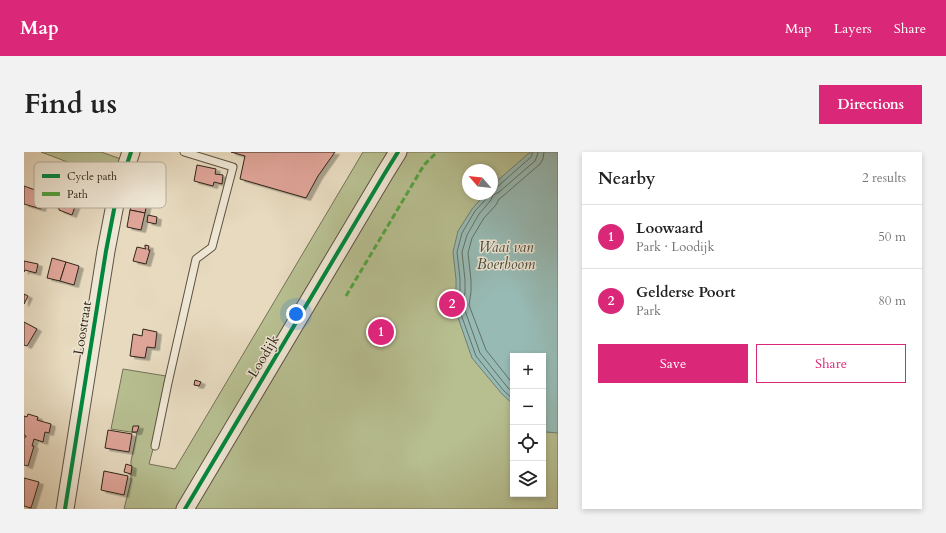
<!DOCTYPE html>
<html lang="en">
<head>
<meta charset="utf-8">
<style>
	body { margin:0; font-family:Cardo,serif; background:#f2f2f2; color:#222 }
	.controls { position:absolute; right:12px; bottom:12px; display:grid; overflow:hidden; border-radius:0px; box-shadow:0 2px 6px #0003 }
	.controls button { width:36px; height:36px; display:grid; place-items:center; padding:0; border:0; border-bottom:1px solid #e0e0e0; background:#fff; color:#222; font:20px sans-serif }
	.compass { position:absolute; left:438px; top:12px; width:36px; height:36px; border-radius:50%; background:#fff; box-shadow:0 2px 6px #0003; rotate:298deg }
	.you { position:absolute; left:272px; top:162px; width:14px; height:14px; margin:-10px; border:3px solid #fff; border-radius:50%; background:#1a73e8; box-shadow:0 0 0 6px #1a73e833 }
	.badge { display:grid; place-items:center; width:26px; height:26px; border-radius:50%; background:#db2777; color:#fff; font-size:13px; font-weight:700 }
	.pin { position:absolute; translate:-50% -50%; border:2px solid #fff; box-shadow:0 1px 4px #0006 }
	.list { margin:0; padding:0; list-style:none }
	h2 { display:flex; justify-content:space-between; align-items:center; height:52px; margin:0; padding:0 16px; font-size:17px }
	h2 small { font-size:13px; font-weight:400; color:#767676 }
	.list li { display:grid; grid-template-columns:26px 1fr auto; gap:12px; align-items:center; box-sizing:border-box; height:64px; padding:0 16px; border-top:1px solid #e0e0e0 }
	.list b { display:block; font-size:15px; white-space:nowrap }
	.list p { margin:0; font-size:13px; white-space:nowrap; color:#767676 }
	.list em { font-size:13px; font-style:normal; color:#767676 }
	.actions { display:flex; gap:8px; padding:12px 16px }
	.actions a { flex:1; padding:9px 0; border:1px solid #db2777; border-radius:0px; text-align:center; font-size:14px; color:#db2777 }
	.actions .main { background:#db2777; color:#fff }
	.icon { flex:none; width:22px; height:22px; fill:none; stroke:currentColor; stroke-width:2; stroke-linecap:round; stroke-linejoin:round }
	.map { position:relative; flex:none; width:534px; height:357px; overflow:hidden; border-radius:0px }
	header { display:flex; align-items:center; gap:24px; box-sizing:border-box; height:56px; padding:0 20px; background:#db2777; color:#fff }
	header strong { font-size:19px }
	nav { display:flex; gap:22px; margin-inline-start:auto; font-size:14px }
	.intro { display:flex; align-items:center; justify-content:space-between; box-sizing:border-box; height:96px; padding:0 24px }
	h1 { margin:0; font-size:28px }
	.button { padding:10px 18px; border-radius:0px; background:#db2777; color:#fff; font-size:14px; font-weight:700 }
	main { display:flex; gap:24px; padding:0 24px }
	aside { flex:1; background:#fff; border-radius:0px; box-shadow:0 2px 6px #0003 }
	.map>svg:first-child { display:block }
	.green { fill:#b7bf91; stroke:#747256; fill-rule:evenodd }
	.water { fill:#97bab4; stroke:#6e7e76 }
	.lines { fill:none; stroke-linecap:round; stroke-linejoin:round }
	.shore { stroke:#647067; stroke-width:1 }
	.building { fill:#dfa498; stroke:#30251a; filter:url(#shadow) }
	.service-casing { stroke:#5e5243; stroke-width:9 }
	.tertiary-casing { stroke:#5e5243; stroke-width:19 }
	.service { stroke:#efe7d5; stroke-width:7 }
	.tertiary { stroke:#efe7d5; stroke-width:17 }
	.quiet { stroke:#52a340; stroke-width:3; stroke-dasharray:6 3; stroke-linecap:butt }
	.cycleway-casing { stroke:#efe7d5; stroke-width:6 }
	.cycleway { stroke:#00873e; stroke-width:4 }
	.labels { text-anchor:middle; stroke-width:3; stroke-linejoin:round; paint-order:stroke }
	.street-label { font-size:14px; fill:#30251a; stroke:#efe7d5 }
	.water-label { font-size:15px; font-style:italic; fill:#4a4a40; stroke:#efe7d5 }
	.key { fill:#efe7d5; stroke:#b6ad9d; stroke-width:1 }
	.key-label { font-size:11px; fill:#30251a }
</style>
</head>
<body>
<header>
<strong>Map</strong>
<nav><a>Map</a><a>Layers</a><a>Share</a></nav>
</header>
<div class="intro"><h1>Find us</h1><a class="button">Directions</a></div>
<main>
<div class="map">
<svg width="534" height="357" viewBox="0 0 534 357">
	<defs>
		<filter id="shadow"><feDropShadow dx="4.5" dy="2.5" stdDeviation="0" flood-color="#0004"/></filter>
	</defs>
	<rect width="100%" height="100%" fill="#e7dabf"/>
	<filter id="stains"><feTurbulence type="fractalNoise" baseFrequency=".005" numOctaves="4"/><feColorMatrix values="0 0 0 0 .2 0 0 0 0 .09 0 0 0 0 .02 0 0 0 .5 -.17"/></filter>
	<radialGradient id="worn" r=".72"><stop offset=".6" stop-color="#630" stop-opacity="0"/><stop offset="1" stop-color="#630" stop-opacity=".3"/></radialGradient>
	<g class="green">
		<polygon points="17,0 77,0 97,7 91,28"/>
		<polygon points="339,0 365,0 155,357 100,357 107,329 107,309 113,281 87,277 99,217 148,225 125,312 151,317"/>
		<path d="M381,0h153v357h-365zM444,18h24v24h-24zM489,204h30v138h-30z"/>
	</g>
	<polygon class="water" points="508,0 534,0 534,281 522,280 519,277 519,204 489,204 489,252 478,242 448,206 430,154 432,139 432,127 429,100 434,79 448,57 461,42 468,42 468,35 473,29 504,2"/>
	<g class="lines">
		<g class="shore">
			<polyline points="468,37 472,36 507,5 509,0"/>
			<polyline points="464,42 463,46 451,59 438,81 433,100 436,127 436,139 434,154 452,204 480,239 489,247"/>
			<polyline points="489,232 462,198 445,153 447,140 447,128 444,101 448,86 460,66 472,53 475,47 479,44 516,12 519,7 520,0"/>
			<polyline points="489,240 484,236 456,201 439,153 441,140 441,128 438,100 443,83 455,62 467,48 469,43 475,40 511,9 513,4 514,0"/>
		</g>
	</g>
	<g class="building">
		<polygon points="207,0 311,0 294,24 282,46 216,27 221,4"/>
		<polygon points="173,13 192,17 191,22 199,23 198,32 190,30 189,34 170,29"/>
		<polygon points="34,33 39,35 39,38 54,44 58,47 56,52 52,52 48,63 35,58 35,56 19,50 17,57 0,52 0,34 28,44 31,36 32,37"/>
		<polygon points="109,47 123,50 121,61 106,58"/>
		<polygon points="106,58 121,61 117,78 103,75"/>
		<polygon points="124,63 133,65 132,72 123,70"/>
		<polygon points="121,93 125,94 124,98 126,98 122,112 109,109 113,95 122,97 121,95"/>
		<polygon points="28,106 42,110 36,129 23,126"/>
		<polygon points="0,109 14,112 12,121 1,118 0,120"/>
		<polygon points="42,110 55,114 50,133 36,129"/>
		<polygon points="0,142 4,144 0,152"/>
		<polygon points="0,170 13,177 3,194 0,193"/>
		<polygon points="119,177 133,180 131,196 123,195 121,206 106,204 109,182 118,184"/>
		<polygon points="171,228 177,230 175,234 170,233"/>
		<polygon points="4,262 14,265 13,268 27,272 25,281 21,280 19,290 10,287 8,294 10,294 4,314 0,313 0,285 2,285 2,284 0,283 0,264 3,265"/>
		<polygon points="109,274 115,274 113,280 108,280"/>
		<polygon points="84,278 108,282 105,300 81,296"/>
		<polygon points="102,312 108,314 107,322 100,320"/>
		<polygon points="80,319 104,324 100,343 77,338"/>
		<polygon points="0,326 15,330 7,356 0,354"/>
	</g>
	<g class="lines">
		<defs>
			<polyline id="service" points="131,294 144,231 172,107 188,95 209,15 160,0"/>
			<g id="tertiary">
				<polyline points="41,357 82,99 93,42 107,0"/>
				<polyline points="161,357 361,21 374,0"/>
			</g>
		</defs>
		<use href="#service" class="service-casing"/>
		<use href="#tertiary" class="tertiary-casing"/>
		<use href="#service" class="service"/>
		<use href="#tertiary" class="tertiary"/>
		<polyline class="quiet" points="322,144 400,13 413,0"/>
		<defs>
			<g id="cycleway">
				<polyline points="41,357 82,99 93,42 107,0"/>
				<polyline points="161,357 361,21 374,0"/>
			</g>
		</defs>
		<use href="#cycleway" class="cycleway-casing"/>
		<use href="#cycleway" class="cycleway"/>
	</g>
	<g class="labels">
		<g class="street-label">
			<text transform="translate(58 176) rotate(-81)" y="5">Loostraat</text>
			<text transform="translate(239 204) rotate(-59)" y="5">Loodijk</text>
		</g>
		<g class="water-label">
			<text x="482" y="100">Waai van<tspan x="482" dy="17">Boerboom</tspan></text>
		</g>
	</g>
	<rect x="10" y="10" width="132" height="46" rx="6" class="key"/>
	<rect x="18" y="22" width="18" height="4" fill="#00873e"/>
	<rect x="18" y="40" width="18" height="4" fill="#52a340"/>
	<g class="key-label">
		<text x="43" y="28">Cycle path</text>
		<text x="43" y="46">Path</text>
	</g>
	<rect width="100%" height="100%" filter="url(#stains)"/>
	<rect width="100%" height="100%" fill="url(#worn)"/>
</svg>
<div class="controls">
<button>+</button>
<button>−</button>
<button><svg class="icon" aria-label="locate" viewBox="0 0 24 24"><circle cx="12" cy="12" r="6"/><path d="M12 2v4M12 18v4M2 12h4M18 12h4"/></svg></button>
<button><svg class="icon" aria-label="layers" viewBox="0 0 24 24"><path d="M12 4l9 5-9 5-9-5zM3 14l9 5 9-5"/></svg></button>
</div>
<svg class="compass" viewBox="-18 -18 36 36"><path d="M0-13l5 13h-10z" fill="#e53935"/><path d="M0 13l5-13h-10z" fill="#767676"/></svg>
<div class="you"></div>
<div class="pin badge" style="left:357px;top:180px">1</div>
<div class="pin badge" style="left:428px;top:152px">2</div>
</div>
<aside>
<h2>Nearby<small>2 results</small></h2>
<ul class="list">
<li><span class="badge">1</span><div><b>Loowaard</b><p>Park · Loodijk</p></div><em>50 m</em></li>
<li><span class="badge">2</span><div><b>Gelderse Poort</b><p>Park</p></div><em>80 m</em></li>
</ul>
<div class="actions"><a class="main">Save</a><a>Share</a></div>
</aside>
</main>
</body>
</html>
